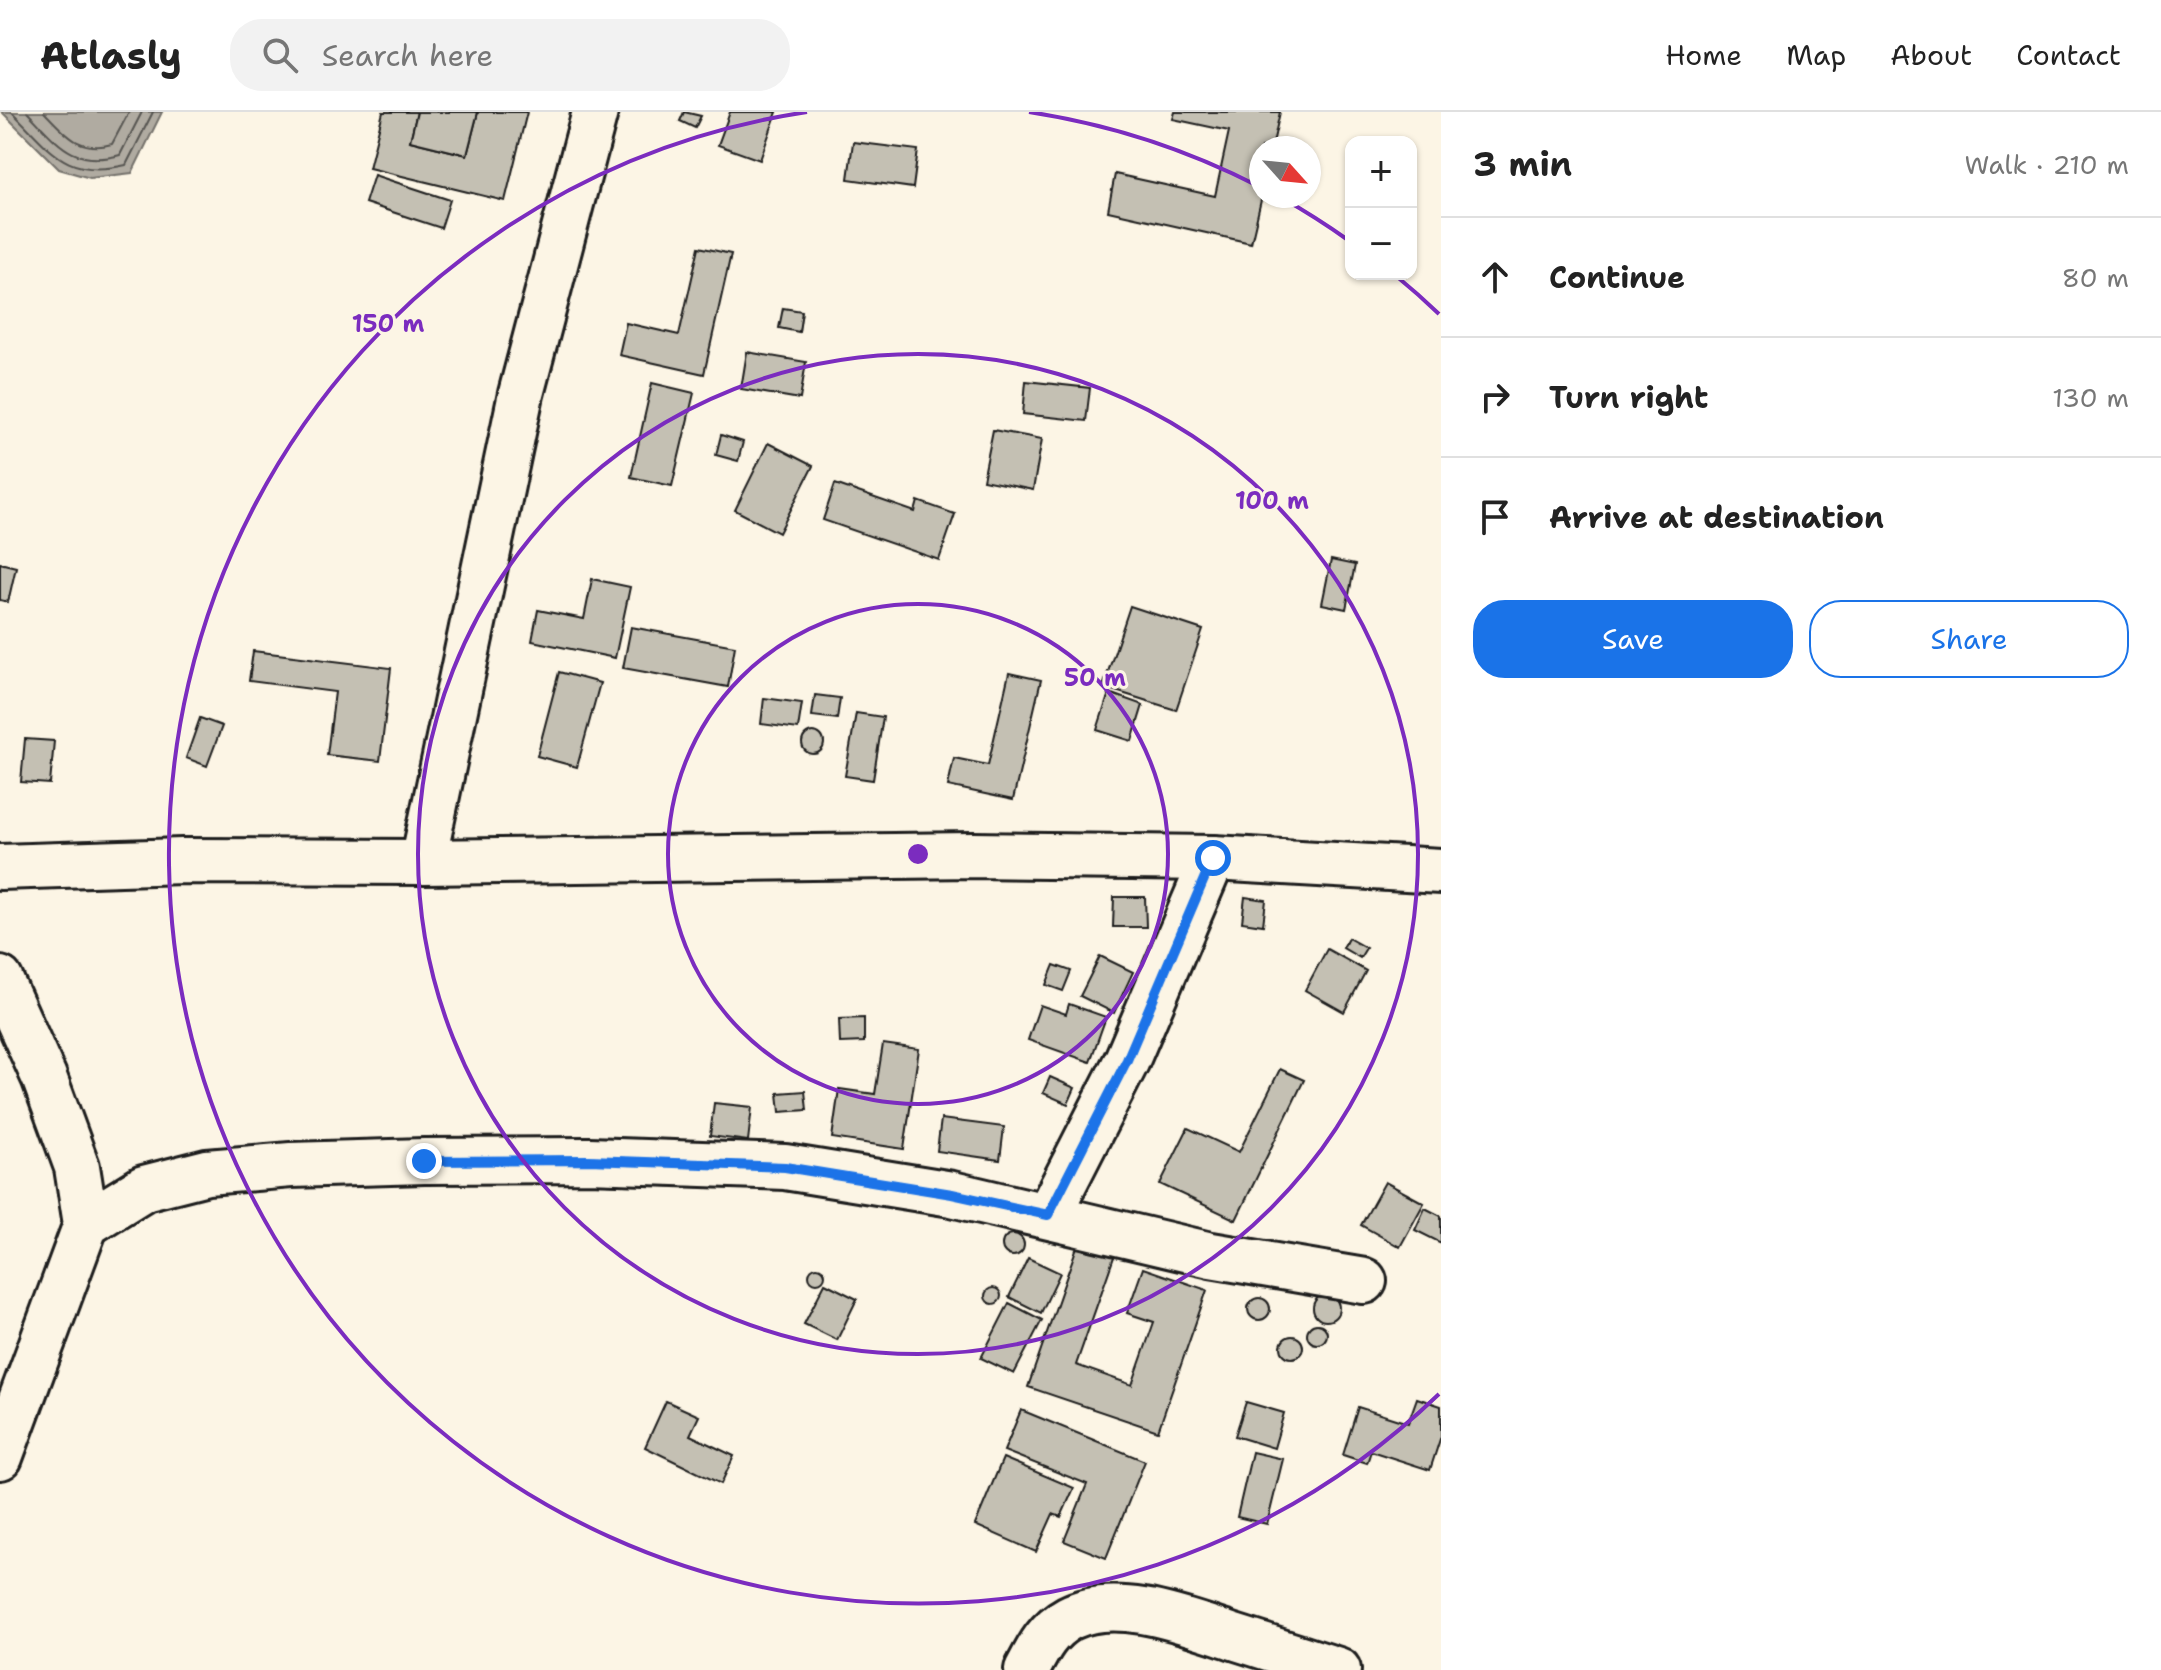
<!DOCTYPE html>
<html lang="en">
<head>
<meta charset="utf-8">
<style>
	body { margin:0; font-family:"Shantell Sans",sans-serif; background:#f2f2f2; color:#222 }
	.controls { position:absolute; right:24px; top:24px; display:grid; overflow:hidden; border-radius:16px; box-shadow:0 2px 6px #0004 }
	.controls button { width:72px; height:72px; display:grid; place-items:center; padding:0; border:0; border-bottom:2px solid #e0e0e0; background:#fff; color:#222; font:40px sans-serif }
	.compass { position:absolute; left:1249px; top:24px; width:72px; height:72px; border-radius:50%; background:#fff; box-shadow:0 2px 6px #0004; rotate:117deg }
	.stop { position:absolute; width:24px; height:24px; margin:-18px; border:6px solid #1a73e8; border-radius:50%; background:#fff }
	.stop.end { background:#1a73e8; border-color:#fff; box-shadow:0 2px 8px #0008 }
	.list { margin:0; padding:0; list-style:none }
	h2 { display:flex; justify-content:space-between; align-items:center; height:104px; margin:0; padding:0 32px; font-size:34px }
	h2 small { font-size:26px; font-weight:400; color:#767676 }
	.list li { display:grid; grid-template-columns:52px 1fr auto; gap:24px; align-items:center; box-sizing:border-box; height:120px; padding:0 32px; border-top:2px solid #e0e0e0 }
	.list b { display:block; font-size:30px; white-space:nowrap }
	.list em { font-size:26px; font-style:normal; color:#767676 }
	.actions { display:flex; gap:16px; padding:24px 32px }
	.actions a { flex:1; padding:18px 0; border:2px solid #1a73e8; border-radius:32px; text-align:center; font-size:28px; color:#1a73e8 }
	.actions .main { background:#1a73e8; color:#fff }
	.icon { flex:none; width:44px; height:44px; fill:none; stroke:currentColor; stroke-width:2; stroke-linecap:round; stroke-linejoin:round }
	.map { position:relative; flex:none; width:1441px; height:1558px; overflow:hidden }
	header { display:flex; align-items:center; gap:48px; box-sizing:border-box; height:112px; padding:0 40px; background:#fff; border-bottom:2px solid #e0e0e0 }
	header strong { font-size:38px }
	nav { display:flex; gap:44px; margin-inline-start:auto; font-size:28px }
	.search { width:560px; height:72px; background:#f2f2f2; display:flex; align-items:center; gap:20px; box-sizing:border-box; padding:0 28px; border-radius:32px; color:#767676; font-size:30px }
	main { display:flex }
	aside { flex:1; background:#fff }
	.map>svg:first-child { display:block }
	.water { fill:#b0aba1; stroke:#75726c; stroke-width:2 }
	.lines { fill:none; stroke-linecap:round; stroke-linejoin:round }
	.shore { stroke:#575551; stroke-width:2 }
	.building { fill:#c4c0b3; stroke:#1c1c1c; stroke-width:2 }
	.minor-casing { stroke:#1c1c1c; stroke-width:50 }
	.minor { stroke:#fcf5e5; stroke-width:44 }
	.route { stroke:#1a73e8; stroke-width:10 }
	.ring { fill:none; stroke:#7b2cbf; stroke-width:4 }
	.centre { fill:#7b2cbf; stroke:#fcf5e5; stroke-width:4 }
	.ring-label { font-size:24px; text-anchor:middle; font-weight:bold; fill:#7b2cbf; stroke:#fcf5e5; stroke-width:6; stroke-linejoin:round; paint-order:stroke }
</style>
</head>
<body>
<header>
<strong>Atlasly</strong>
<div class="search"><svg class="icon" aria-label="search" viewBox="0 0 24 24"><circle cx="10" cy="10" r="6"/><path d="M15 15l6 6"/></svg>Search here</div>
<nav><a>Home</a><a>Map</a><a>About</a><a>Contact</a></nav>
</header>
<main>
<div class="map">
<svg width="1441" height="1558" viewBox="0 0 1441 1558">
	<rect width="100%" height="100%" fill="#fcf5e5"/>
	<filter id="ink" filterUnits="userSpaceOnUse"><feTurbulence type="fractalNoise" baseFrequency=".0125" numOctaves="2"/><feDisplacementMap in="SourceGraphic" scale="16" xChannelSelector="R" yChannelSelector="G"/><feConvolveMatrix kernelMatrix="1 2 1 2 8 2 1 2 1" color-interpolation-filters="sRGB"/></filter>
	<g filter="url(#ink)">
		<polygon class="water" points="2,0 162,0 132,61 90,66 59,57"/>
		<g class="lines">
			<g class="shore">
				<path d="M12,0c40,39 53,67 114,53l27,-53"/>
				<path d="M27,0c30,30 45,56 93,43l22,-43"/>
				<path d="M44,0c22,22 34,41 68,32l17,-32"/>
			</g>
		</g>
		<g class="building">
			<polygon points="383,0 417,0 410,29 467,43 478,0 527,0 505,89 369,56"/>
			<polygon points="417,0 478,0 467,43 410,29"/>
			<polygon points="684,0 701,4 695,16 680,9"/>
			<polygon points="730,0 777,0 760,48 718,33"/>
			<polygon points="1175,0 1280,0 1272,36 1261,36 1262,84 1251,131 1108,99 1115,62 1215,84 1229,19 1173,7"/>
			<polygon points="853,30 918,38 913,76 848,67"/>
			<polygon points="374,63 450,88 441,116 365,91"/>
			<polygon points="699,135 731,142 704,262 619,243 626,211 679,223"/>
			<polygon points="783,196 802,199 799,220 779,216"/>
			<polygon points="747,240 806,250 800,287 741,277"/>
			<polygon points="1026,269 1090,276 1086,309 1023,302"/>
			<polygon points="652,271 694,281 672,374 631,365"/>
			<polygon points="993,318 1042,327 1033,378 983,368"/>
			<polygon points="721,323 743,330 738,349 716,343"/>
			<polygon points="768,331 813,354 779,421 735,398"/>
			<polygon points="835,372 915,400 918,389 955,402 939,448 823,408"/>
			<polygon points="1331,448 1355,453 1346,497 1322,492"/>
			<polygon points="0,451 16,455 8,490 0,488"/>
			<polygon points="592,467 630,475 615,546 532,529 538,498 584,507"/>
			<polygon points="1130,494 1203,518 1176,598 1103,575"/>
			<polygon points="631,515 735,534 728,575 623,556"/>
			<polygon points="253,539 391,556 380,649 327,643 335,580 249,569"/>
			<polygon points="559,560 600,571 577,655 537,644"/>
			<polygon points="1009,561 1041,568 1013,688 948,674 954,646 988,653"/>
			<polygon points="1109,581 1143,593 1132,629 1097,618"/>
			<polygon points="815,583 840,586 837,607 812,604"/>
			<polygon points="764,586 802,591 798,617 761,612"/>
			<polygon points="856,601 883,605 873,668 845,664"/>
			<polygon points="200,606 222,614 207,654 186,646"/>
			<circle cx="813" cy="631" r="11"/>
			<polygon points="25,627 54,629 50,672 21,670"/>
			<polygon points="1114,785 1145,785 1146,815 1113,815"/>
			<polygon points="1245,785 1266,788 1263,813 1242,810"/>
			<polygon points="1348,826 1366,836 1360,846 1343,836"/>
			<polygon points="1327,837 1366,859 1344,900 1305,878"/>
			<polygon points="1100,844 1133,860 1114,901 1080,884"/>
			<polygon points="1054,853 1071,859 1063,879 1046,873"/>
			<polygon points="1069,892 1106,905 1090,950 1028,928 1040,893 1066,902"/>
			<polygon points="864,906 864,930 840,931 839,907"/>
			<polygon points="883,932 919,937 904,1037 832,1026 839,977 875,982"/>
			<polygon points="1280,957 1304,968 1236,1108 1160,1072 1188,1016 1239,1040"/>
			<polygon points="1050,965 1075,976 1068,992 1043,981"/>
			<polygon points="805,979 807,998 780,1000 778,981"/>
			<polygon points="714,991 752,995 748,1029 710,1024"/>
			<polygon points="941,1007 1004,1015 1000,1048 937,1039"/>
			<polygon points="1385,1070 1424,1091 1400,1135 1361,1113"/>
			<polygon points="1425,1096 1441,1104 1441,1131 1415,1118"/>
			<circle cx="1013" cy="1133" r="11"/>
			<polygon points="1080,1126 1116,1139 1076,1253 1132,1273 1154,1210 1127,1201 1143,1156 1207,1178 1158,1319 1028,1275"/>
			<polygon points="1028,1146 1060,1161 1041,1201 1009,1185"/>
			<circle cx="817" cy="1163" r="8"/>
			<polygon points="825,1171 857,1187 837,1228 804,1212"/>
			<circle cx="993" cy="1184" r="8"/>
			<circle cx="1326" cy="1196" r="13"/>
			<circle cx="1259" cy="1197" r="11"/>
			<polygon points="1009,1191 1042,1208 1014,1262 981,1246"/>
			<circle cx="1317" cy="1222" r="10"/>
			<circle cx="1292" cy="1235" r="11"/>
			<polygon points="1417,1286 1441,1294 1441,1324 1430,1358 1371,1339 1367,1351 1343,1343 1358,1295 1408,1311"/>
			<polygon points="666,1289 699,1304 690,1323 734,1344 721,1372 645,1335"/>
			<polygon points="1246,1290 1284,1301 1274,1336 1235,1324"/>
			<polygon points="1021,1298 1145,1349 1106,1446 1064,1429 1087,1372 1004,1339"/>
			<polygon points="1252,1340 1283,1347 1267,1412 1237,1405"/>
			<polygon points="1003,1346 1074,1376 1061,1405 1053,1402 1036,1440 975,1413"/>
		</g>
		<g class="lines">
			<defs>
				<g id="minor">
					<polyline points="423,750 521,282 595,0"/>
					<polyline points="0,755 182,749 423,750 973,743 1213,746 1441,759"/>
					<polyline points="0,867 44,965 77,1055 86,1112 0,1345"/>
					<polyline points="1048,1103 1127,948 1213,746"/>
					<polyline points="86,1112 144,1076 207,1060 291,1053 424,1049 589,1048 785,1055 952,1082 1211,1143 1364,1169"/>
					<path d="M1027,1558c11,-21 20,-40 42,-52 48,-25 121,5 168,20 34,11 67,21 101,32"/>
				</g>
			</defs>
			<use href="#minor" class="minor-casing"/>
			<use href="#minor" class="minor"/>
		</g>
	</g>
	<g class="lines" filter="url(#ink)">
		<polyline class="route" points="424,1049 589,1048 785,1055 952,1082 1048,1103 1127,948 1213,746"/>
	</g>
	<g class="ring">
		<circle cx="918" cy="742" r="250"/>
		<circle cx="918" cy="742" r="500"/>
		<path d="M1439 1282A750 750 0 1 1 807 0M1029 0A750 750 0 0 1 1258 74M1282 86A750 750 0 0 1 1348 128M1395 163A750 750 0 0 1 1439 202"/>
	</g>
	<circle cx="918" cy="742" r="12" class="centre"/>
	<g class="ring-label">
		<text x="388" y="220">150 m</text>
		<text x="1272" y="397">100 m</text>
		<text x="1095" y="574">50 m</text>
	</g>
</svg>
<div class="controls">
<button>+</button>
<button>−</button>
</div>
<svg class="compass" viewBox="-18 -18 36 36"><path d="M0-13l5 13h-10z" fill="#e53935"/><path d="M0 13l5-13h-10z" fill="#767676"/></svg>
<div class="stop" style="left:1213px;top:746px"></div>
<div class="stop end" style="left:424px;top:1049px"></div>
</div>
<aside>
<h2>3 min<small>Walk · 210 m</small></h2>
<ul class="list">
<li><svg class="icon" aria-label="ahead" viewBox="0 0 24 24"><path d="M12 20V5M6 11l6-6 6 6"/></svg><div><b>Continue</b></div><em>80 m</em></li>
<li><svg class="icon" aria-label="right" viewBox="0 0 24 24"><path d="M7 20v-9h11M14 6l5 5-5 5"/></svg><div><b>Turn right</b></div><em>130 m</em></li>
<li><svg class="icon" aria-label="arrive" viewBox="0 0 24 24"><path d="M6 21V4h12l-3 4 3 4H6"/></svg><div><b>Arrive at destination</b></div></li>
</ul>
<div class="actions"><a class="main">Save</a><a>Share</a></div>
</aside>
</main>
</body>
</html>
